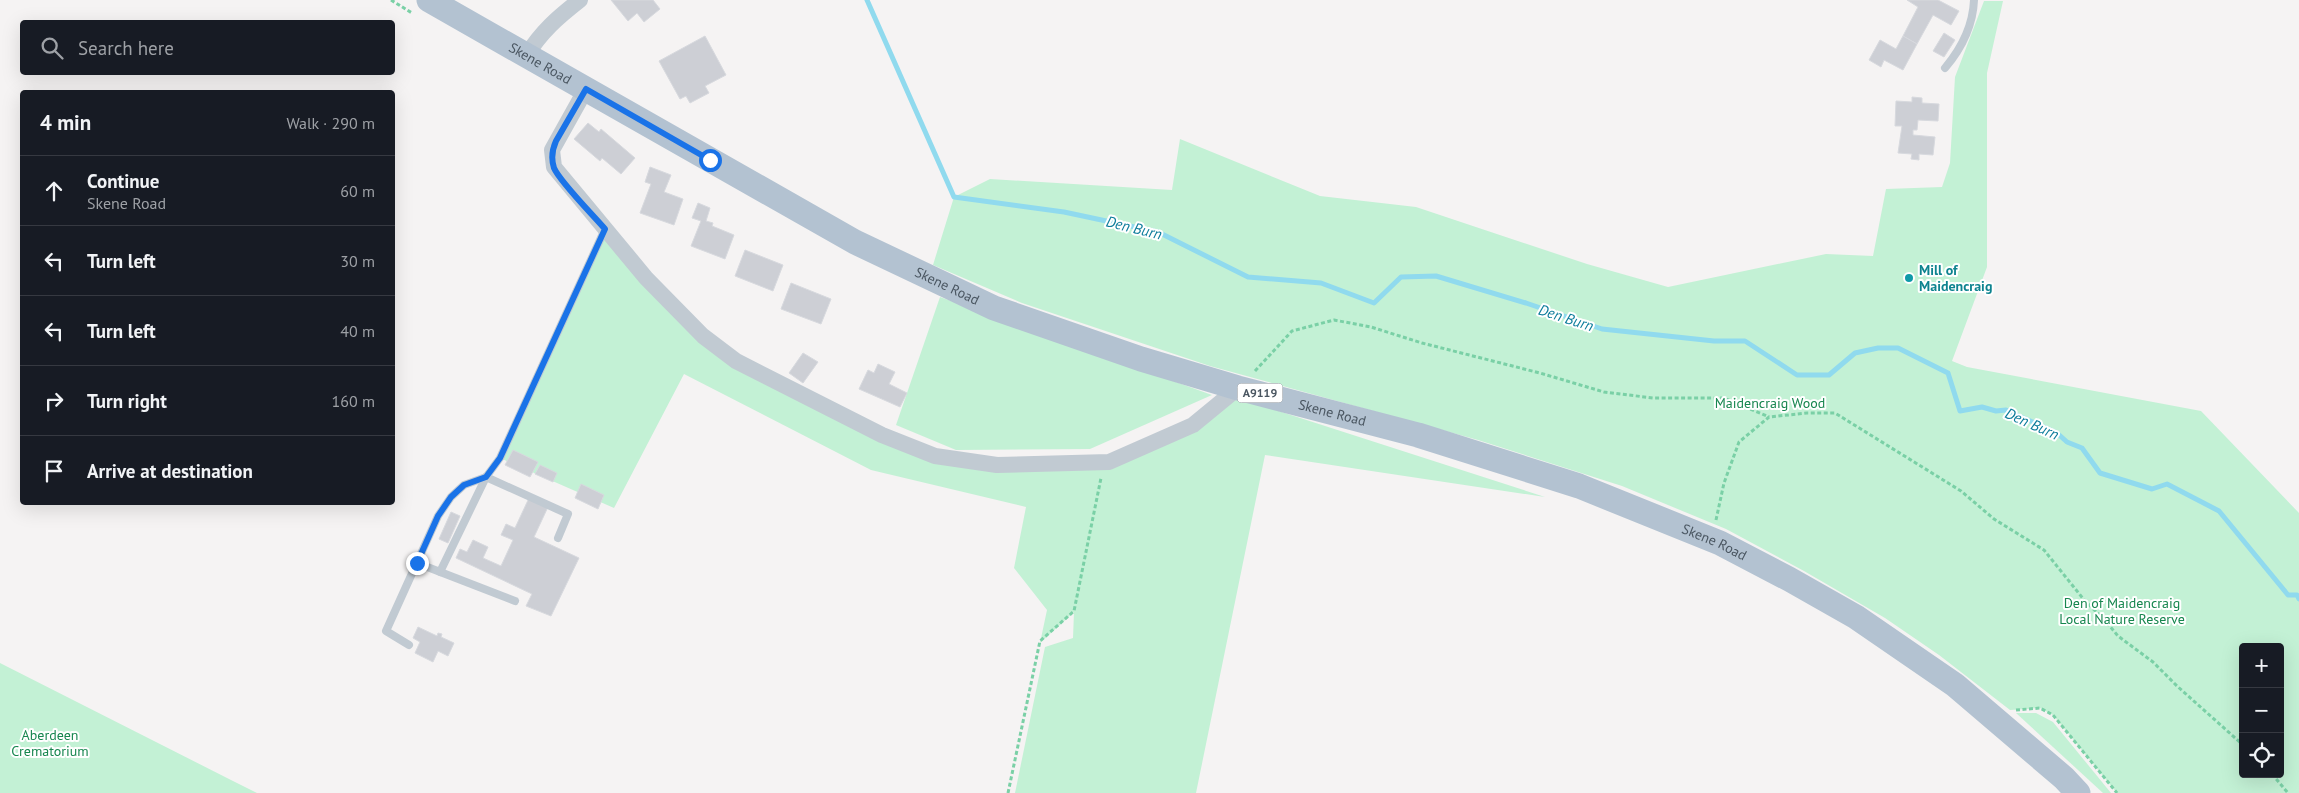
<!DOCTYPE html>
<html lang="en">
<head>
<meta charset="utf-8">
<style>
	body { margin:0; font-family:"PT Sans",sans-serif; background:#242831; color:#f1f3f6 }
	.controls { position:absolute; right:15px; bottom:15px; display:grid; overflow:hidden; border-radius:5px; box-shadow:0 5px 20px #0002 }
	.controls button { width:45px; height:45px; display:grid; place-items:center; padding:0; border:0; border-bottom:1px solid #363941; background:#171b24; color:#f1f3f6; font:25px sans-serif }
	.stop { position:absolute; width:15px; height:15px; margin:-11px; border:4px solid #1a73e8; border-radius:50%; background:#fff }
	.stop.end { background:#1a73e8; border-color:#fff; box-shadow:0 1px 5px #0008 }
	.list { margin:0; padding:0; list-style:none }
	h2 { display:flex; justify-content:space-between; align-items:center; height:65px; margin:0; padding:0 20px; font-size:21px }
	h2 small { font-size:16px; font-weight:400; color:#9ea1a6 }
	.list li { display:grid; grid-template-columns:32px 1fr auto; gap:15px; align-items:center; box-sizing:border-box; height:70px; padding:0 20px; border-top:1px solid #363941 }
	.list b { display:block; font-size:19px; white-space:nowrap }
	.list p { margin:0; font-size:16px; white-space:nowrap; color:#9ea1a6 }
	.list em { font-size:16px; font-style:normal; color:#9ea1a6 }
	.icon { flex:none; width:28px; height:28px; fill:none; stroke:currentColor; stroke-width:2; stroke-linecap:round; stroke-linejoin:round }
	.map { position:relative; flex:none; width:2299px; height:793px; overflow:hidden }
	.search { position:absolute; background:#171b24; box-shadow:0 5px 20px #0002; left:20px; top:20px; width:375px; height:55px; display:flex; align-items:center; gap:12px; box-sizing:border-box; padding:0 18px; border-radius:5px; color:#9ea1a6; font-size:19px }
	.panel { position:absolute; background:#171b24; box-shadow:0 5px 20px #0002; left:20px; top:90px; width:375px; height:415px; border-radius:5px }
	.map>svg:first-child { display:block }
	.green { fill:#c3f1d5; fill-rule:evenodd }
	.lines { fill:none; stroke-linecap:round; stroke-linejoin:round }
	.stream { stroke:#90daee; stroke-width:5 }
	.building { fill:#cdcfd5; stroke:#d7d9de }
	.path { stroke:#7ad0a6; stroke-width:3; stroke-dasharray:4 2.5; stroke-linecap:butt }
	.lane { stroke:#c1cad2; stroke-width:8 }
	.street { stroke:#c1cad2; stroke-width:16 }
	.primary { stroke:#b3c2d1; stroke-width:25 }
	.route { stroke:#1a73e8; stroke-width:6 }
	.culture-dot { fill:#0f9aa8; stroke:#fff; stroke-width:2 }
	.labels { text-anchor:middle; stroke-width:4; stroke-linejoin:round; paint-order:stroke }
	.shield { fill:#fff; stroke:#808990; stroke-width:1 }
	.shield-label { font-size:12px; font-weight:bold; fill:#4a5661 }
	.street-label { font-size:14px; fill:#4a5661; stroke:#fff }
	.culture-label { font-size:14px; font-weight:bold; fill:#0d838f; stroke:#fff; text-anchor:start }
	.park-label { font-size:14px; fill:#17864f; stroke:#fff }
	.water-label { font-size:15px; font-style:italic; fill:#0c7c9b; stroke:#fff }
</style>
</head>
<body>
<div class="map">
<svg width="2299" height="793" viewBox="0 0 2299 793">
	<rect width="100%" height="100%" fill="#f5f3f3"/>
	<g class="green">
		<path d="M1984,1h19l-16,72v194l-35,94 15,6 234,44 98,102v280h-182l-64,-78 -13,-7 -30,2 -71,-55 -54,-37 -81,-47 -78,-42 -104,-43 -144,-46 -268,-74 -188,-63 -89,-38 21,-68 36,-18 182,11 8,-51 140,57 96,11 171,57 81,23 158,-33 47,2 13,-67 56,-2 8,-24 5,-86zM2243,647h37v127h-37z"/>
		<polygon points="605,229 703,336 935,456 1104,462 1193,425 1229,395 1545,497 1265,455 1196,793 1015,793 1045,647 1073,638 1074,612 1040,643 1047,610 1014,568 1026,507 871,470 684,374 614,508 500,458"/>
		<polygon points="940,297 1212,395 1090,449 956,450 896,425"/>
		<polygon points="0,663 231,780 257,793 0,793"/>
		<polygon points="2016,713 2036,713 2053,722 2111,793 2103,793"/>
	</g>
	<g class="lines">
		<polyline class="stream" points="867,0 954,197 1064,212 1158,232 1248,277 1321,283 1374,303 1401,277 1436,276 1526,303 1602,329 1714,341 1745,341 1797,375 1829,375 1855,353 1878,348 1898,348 1948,373 1960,411 1982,407 1996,411 2006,410 2057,433 2067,442 2082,448 2100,473 2152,489 2167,484 2219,511 2288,595 2297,595 2299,599"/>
	</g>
	<g class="building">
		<polygon points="611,0 653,0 660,9 644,22 637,13 628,21"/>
		<polygon points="1938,0 1959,11 1951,25 1933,15 1917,44 1903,36 1918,7 1907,0"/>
		<polygon points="1944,33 1955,40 1944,57 1933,51"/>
		<polygon points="705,36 726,75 705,86 709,93 690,103 686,96 680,99 659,61"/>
		<polygon points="1903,36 1917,44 1903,70 1884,60 1881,67 1869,60 1880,40 1896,49"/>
		<polygon points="1912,97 1922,98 1922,103 1939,104 1938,121 1918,120 1917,130 1913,130 1913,135 1935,137 1933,155 1919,154 1919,160 1911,159 1912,154 1898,153 1902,126 1895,126 1896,101 1912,102"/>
		<polygon points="588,123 599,132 601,129 635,158 621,174 602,158 600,161 574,139"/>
		<polygon points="650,167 671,175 664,192 683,199 674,225 640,213 651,184 645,182"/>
		<polygon points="698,203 710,208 706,221 713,223 712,226 734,235 725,259 691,246 701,221 692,218"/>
		<polygon points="745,250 783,265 773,291 735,276"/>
		<polygon points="791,283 831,299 821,324 781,309"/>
		<polygon points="803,353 818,362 803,383 789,373"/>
		<polygon points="878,364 895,372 889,384 907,393 900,407 859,389 868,370 874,373"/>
		<polygon points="513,450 538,462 530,477 505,465"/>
		<polygon points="540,465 557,473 553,482 535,474"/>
		<polygon points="581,484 604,495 598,509 575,498"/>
		<polygon points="529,498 548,507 534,537 579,558 551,616 526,606 532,594 456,558 460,549 467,552 473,540 488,547 483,558 501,566 513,540 501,535 506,524 515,528"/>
		<polygon points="451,512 460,516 448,543 439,539"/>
		<polygon points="418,627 437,636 438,633 442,634 441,637 454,643 448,656 438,651 433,662 415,653 420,642 413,638"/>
	</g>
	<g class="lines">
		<g class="path">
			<polyline points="391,0 412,13"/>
			<polyline points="1255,371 1292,331 1334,320 1371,327 1422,343 1540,373 1604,392 1653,398 1724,398 1769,417"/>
			<polyline points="1716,520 1724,483 1739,442 1769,417 1807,413 1835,413 1961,491 1994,519 2044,550 2085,601 2104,619 2118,636 2153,662 2177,686 2243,745"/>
			<polyline points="2016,710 2040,708 2053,715 2117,793"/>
			<polyline points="2272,774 2288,793"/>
			<polyline points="1008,793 1040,641 1074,611 1101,478"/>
		</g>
		<g class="lane">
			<path d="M1945,68c16,-19 28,-43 29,-68"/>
			<polyline points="558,538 568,514 486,477 500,458 605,229"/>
			<polyline points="417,563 515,601"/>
			<polyline points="440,572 486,477"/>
			<polyline points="409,645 386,631 438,516 451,497 464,485 486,477"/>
		</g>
		<g class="street">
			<path d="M526,56c16,-25 31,-38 54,-56"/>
			<polyline points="586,89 552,150 554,167 646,278 703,336 736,361 882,435 935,456 997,465 1109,462 1193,425 1238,388"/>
		</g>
		<path class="primary" id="s1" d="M429,0l426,242 139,66 147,51 97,29 180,47 161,51 141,57 69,36 67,38 99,68 109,93 14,15"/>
	</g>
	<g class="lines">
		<path class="route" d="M417,563l21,-47 13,-19 13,-12 22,-8 14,-19 105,-229c-11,-13 -45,-47 -51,-61 -3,-9 -2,-18 2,-27l30,-52 124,71"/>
	</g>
	<circle class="culture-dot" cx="1909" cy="278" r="5"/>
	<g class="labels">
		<rect class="shield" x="1237.5" y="383.5" width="45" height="19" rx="4"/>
		<g class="shield-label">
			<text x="1260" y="397">A9119</text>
		</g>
		<g class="street-label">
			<text dy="5" stroke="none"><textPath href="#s1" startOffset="128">Skene Road</textPath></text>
			<text dy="5" stroke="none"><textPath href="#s1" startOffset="592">Skene Road</textPath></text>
			<text dy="5" stroke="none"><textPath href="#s1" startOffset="998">Skene Road</textPath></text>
			<text dy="5" stroke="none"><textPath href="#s1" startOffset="1402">Skene Road</textPath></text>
		</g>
		<g class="culture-label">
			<text x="1919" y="275">Mill of<tspan x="1919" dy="16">Maidencraig</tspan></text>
		</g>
		<g class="park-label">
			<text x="1770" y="408">Maidencraig Wood</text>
			<text x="2122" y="608">Den of Maidencraig<tspan x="2122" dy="16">Local Nature Reserve</tspan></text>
			<text x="50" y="740">Aberdeen<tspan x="50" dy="16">Crematorium</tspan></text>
		</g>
		<g class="water-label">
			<text transform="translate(1134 228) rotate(14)" y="5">Den Burn</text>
			<text transform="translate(1566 318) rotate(18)" y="5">Den Burn</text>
			<text transform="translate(2032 424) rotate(24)" y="5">Den Burn</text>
		</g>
	</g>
</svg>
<div class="controls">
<button>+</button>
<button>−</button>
<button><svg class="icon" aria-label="locate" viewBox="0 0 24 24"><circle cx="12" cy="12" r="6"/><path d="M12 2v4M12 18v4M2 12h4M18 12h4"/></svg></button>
</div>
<div class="stop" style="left:710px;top:160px"></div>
<div class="stop end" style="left:417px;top:563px"></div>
<div class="search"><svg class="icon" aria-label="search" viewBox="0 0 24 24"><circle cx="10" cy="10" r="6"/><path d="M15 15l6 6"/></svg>Search here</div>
<section class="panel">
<h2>4 min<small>Walk · 290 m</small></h2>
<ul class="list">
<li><svg class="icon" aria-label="ahead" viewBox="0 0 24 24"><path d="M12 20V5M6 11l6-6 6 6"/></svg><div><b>Continue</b><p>Skene Road</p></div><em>60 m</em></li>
<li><svg class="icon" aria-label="left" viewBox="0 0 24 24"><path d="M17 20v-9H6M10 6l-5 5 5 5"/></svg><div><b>Turn left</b></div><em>30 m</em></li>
<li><svg class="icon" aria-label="left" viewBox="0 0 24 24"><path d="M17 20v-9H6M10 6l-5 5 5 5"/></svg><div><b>Turn left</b></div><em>40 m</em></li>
<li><svg class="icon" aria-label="right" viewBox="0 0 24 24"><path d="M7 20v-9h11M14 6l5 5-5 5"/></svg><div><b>Turn right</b></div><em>160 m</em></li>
<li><svg class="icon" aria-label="arrive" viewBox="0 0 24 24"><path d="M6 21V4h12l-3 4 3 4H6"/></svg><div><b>Arrive at destination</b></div></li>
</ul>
</section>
</div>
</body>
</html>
